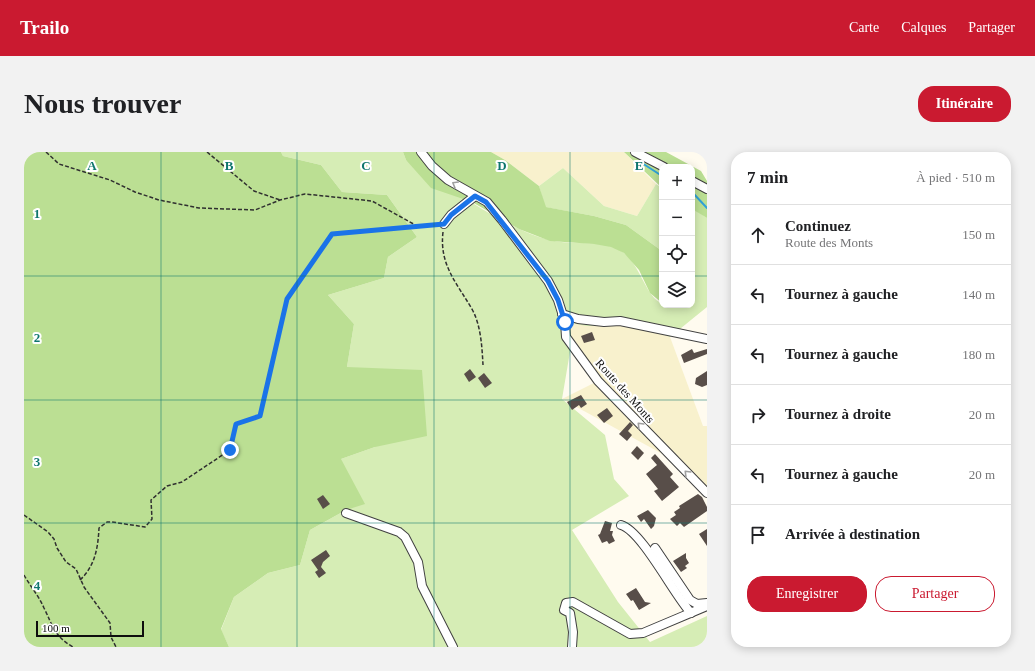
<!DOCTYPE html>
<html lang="fr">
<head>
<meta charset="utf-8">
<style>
	body { margin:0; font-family:"Times New Roman",serif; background:#f2f2f2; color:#202124 }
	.controls { position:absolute; right:12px; top:12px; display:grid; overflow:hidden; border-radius:8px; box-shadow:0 2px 10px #0003 }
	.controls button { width:36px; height:36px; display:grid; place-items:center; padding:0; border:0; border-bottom:1px solid #e0e0e0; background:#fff; color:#202124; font:20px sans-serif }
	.scale { position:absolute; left:12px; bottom:10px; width:108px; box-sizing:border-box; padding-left:4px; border:2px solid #0e0e0e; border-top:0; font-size:11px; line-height:14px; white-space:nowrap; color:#0e0e0e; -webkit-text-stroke:3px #fff; paint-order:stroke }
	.stop { position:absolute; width:12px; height:12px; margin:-9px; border:3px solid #1a73e8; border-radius:50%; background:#fff }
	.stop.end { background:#1a73e8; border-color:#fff; box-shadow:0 1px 4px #0008 }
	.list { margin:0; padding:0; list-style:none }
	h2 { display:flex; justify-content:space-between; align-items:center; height:52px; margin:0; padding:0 16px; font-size:17px }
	h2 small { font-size:13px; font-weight:400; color:#757577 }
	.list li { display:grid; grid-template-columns:26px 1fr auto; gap:12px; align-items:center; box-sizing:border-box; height:60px; padding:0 16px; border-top:1px solid #e0e0e0 }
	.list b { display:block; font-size:15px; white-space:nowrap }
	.list p { margin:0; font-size:13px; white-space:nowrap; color:#757577 }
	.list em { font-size:13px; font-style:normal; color:#757577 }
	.actions { display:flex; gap:8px; padding:12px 16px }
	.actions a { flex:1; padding:9px 0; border:1px solid #ca1a30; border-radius:16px; text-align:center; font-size:14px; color:#ca1a30 }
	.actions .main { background:#ca1a30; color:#fff }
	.icon { flex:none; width:22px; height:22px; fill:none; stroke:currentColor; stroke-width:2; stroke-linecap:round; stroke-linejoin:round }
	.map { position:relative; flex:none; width:683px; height:495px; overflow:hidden; border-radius:16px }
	header { display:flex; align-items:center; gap:24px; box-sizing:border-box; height:56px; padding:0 20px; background:#ca1a30; color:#fff }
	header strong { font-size:19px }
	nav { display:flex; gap:22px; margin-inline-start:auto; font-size:14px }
	.intro { display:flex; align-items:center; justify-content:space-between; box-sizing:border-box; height:96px; padding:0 24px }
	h1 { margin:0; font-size:28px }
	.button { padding:10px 18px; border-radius:16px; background:#ca1a30; color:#fff; font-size:14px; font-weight:700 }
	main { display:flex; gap:24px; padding:0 24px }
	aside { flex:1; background:#fff; border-radius:16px; box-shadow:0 2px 10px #0003 }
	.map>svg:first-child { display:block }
	.farmland { fill:#f8f1cd }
	.green { fill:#d6edb5 }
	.forest { fill:#bbdf93 }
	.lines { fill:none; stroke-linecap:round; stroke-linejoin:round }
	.stream { stroke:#30a2d8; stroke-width:2 }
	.building { fill:#584e49 }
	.minor-casing { stroke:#414141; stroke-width:10 }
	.path { stroke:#303030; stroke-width:1.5; stroke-dasharray:4 2; stroke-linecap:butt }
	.minor { stroke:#fff; stroke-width:8 }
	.oneway { stroke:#9f9f9f }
	.route { stroke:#1a73e8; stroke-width:5 }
	.grid { fill:none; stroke:#0f766e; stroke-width:1; stroke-opacity:0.55 }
	.labels { text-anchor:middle; stroke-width:4; stroke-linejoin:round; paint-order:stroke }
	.street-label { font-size:12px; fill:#0e0e0e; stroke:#fff }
	.grid-label { font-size:13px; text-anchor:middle; font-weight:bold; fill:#0f766e; stroke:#fff; stroke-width:4; stroke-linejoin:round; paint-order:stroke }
</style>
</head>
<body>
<header>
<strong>Trailo</strong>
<nav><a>Carte</a><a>Calques</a><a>Partager</a></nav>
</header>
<div class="intro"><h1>Nous trouver</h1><a class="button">Itinéraire</a></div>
<main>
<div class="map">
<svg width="683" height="495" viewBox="0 0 683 495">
	<rect width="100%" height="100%" fill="#fffbef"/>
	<g class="farmland">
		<polygon points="467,0 600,0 632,32 613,64 580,54 539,16 515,34 481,8"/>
		<polygon points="543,169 563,174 612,173 646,185 679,274 683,274 683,344 644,305 538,247 574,229 548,188"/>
	</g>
	<g class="green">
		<path d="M257,0h122l3,8c41,26 99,69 144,80 23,6 54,-2 74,13 16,12 23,46 38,50v2h30v-97l15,10v89l-37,30 -34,-12 -50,1 -19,-4 5,18 -10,59 43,36 9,44 15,17 -57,34 46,72 32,40 57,-26v31h-478l-8,-17 13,-33 34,-24 32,-8 10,-35 36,-20 -5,-51 34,-12 -28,-80 7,-43 -26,-29 56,-17 4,-21 29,-20 -30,-42 -45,-3 -21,-27 -38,-9z"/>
		<polygon points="539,16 580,54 613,64 632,32 638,36 638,99 602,73 570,64 521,55 515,34"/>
	</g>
	<g class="forest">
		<polygon points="0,0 257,0 259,4 297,13 318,40 363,43 393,85 364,105 360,126 304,143 330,172 323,215 398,218 403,284 351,295 317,307 341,352 322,358 286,378 276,413 244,421 210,445 197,477 205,495 0,495"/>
		<polygon points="379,0 467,0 481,8 515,34 522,55 570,64 602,73 638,99 638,151 626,141 615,118 600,101 587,95 570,92 526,89 495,77 448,50 407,36 382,8"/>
		<polygon points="600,0 642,0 677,19 683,29 683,66 668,57 668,15 638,15 638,36"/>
	</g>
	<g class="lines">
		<g class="stream">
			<polyline points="618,7 618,11 638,24"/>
			<polyline points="668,40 683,56"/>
		</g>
	</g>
	<g class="building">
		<polygon points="568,180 571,188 560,191 557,184"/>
		<polygon points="668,197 670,201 683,197 683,202 660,211 657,203"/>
		<polygon points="446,217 452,225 445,230 440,222"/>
		<polygon points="683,219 683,233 678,235 671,232 672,226"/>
		<polygon points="460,221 468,231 461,236 454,226"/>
		<polygon points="557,243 563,252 557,256 555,253 548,258 543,250"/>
		<polygon points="583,256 589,264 580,271 573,263"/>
		<polygon points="606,270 609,273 604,279 608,283 603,289 595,282"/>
		<polygon points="613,294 620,301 614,308 607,301"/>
		<polygon points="631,302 649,322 646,325 655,335 638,349 630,339 634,337 622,322 633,313 627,306"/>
		<polygon points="674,342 678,345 683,355 683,359 660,375 656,371 653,374 646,367 652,363 650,360 656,356 655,354"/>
		<polygon points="299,343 306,352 299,357 293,347"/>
		<polygon points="624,358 632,366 630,374 627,377 620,367 617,370 613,364"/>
		<polygon points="581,369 588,371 586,379 589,379 588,383 591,389 585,392 583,389 578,391 574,383 576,382"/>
		<polygon points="683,377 683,394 675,382"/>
		<polygon points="302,398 306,404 299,410 297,415 302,421 295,426 291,420 294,418 287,408"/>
		<polygon points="662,401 662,406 665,411 661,414 663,416 657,420 649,409"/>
		<polygon points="612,436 621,450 627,451 615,458 609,448 607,449 602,442"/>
	</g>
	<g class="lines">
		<defs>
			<g id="minor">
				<polyline points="397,0 408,14 424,28 463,50 478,68 524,129 534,148 541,170 542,185 574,229 683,341"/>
				<polyline points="611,0 640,15"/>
				<polyline points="668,29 683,37"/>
				<polyline points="420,72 427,63 451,44"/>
				<polyline points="538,162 554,167 580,170 596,169 683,187"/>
				<polyline points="322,361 375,380 381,385 394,410 398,434 429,495"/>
				<path d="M597,373c21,6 53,70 70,88"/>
				<polyline points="631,396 666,448 673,452 683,451"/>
				<polyline points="548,495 549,480 546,461 540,458 542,451 549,450 606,482 619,481 683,454"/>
			</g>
		</defs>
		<use href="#minor" class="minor-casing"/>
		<g class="path">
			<polyline points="22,0 35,12 86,28 111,40 135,48 175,56 231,58 256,48 281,42 348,49 395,75"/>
			<polyline points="183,0 230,39 256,48"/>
			<path d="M419,80c-4,34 15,52 30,79 8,16 9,36 10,54"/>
			<polyline points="0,363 24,380 30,387 33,396 42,410 52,417 60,435 86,471 87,485 92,495"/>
			<path d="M0,423c6,11 15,21 20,33 9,18 10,28 29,39"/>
			<path d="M56,428c15,-14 18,-32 19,-52l8,-6h5l33,5 7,-8 -1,-19 16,-14 15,-4 48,-32 6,-26 24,-8 27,-117 45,-65 104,-9"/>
		</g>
		<use href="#minor" class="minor"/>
	</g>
	<defs><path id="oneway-chevron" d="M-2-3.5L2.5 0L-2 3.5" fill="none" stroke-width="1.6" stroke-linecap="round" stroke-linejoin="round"/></defs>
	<g class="oneway">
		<use href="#oneway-chevron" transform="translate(431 32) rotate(-150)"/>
		<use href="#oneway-chevron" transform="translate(616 273) rotate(-134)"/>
		<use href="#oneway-chevron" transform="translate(663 321) rotate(-135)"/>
	</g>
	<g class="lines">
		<polyline class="route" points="206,298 212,272 236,264 263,147 308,82 420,72 427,63 451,44 462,50 524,129 534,148 541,170"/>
	</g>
	<path class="grid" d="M137,0v495M273,0v495M410,0v495M546,0v495M0,124h638M668,124h15M0,248h683M0,371h683"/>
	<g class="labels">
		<g class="street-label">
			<text transform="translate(601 239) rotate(48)" y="4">Route des Monts</text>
		</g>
	</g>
	<g class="grid-label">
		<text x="68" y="18">A</text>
		<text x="205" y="18">B</text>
		<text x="342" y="18">C</text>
		<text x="478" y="18">D</text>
		<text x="615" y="18">E</text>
		<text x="13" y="66">1</text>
		<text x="13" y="190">2</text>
		<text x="13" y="314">3</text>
		<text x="13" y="438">4</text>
	</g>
</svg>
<div class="controls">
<button>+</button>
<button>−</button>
<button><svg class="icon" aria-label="locate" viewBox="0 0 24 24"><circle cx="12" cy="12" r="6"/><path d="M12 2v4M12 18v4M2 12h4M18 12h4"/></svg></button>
<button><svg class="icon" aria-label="layers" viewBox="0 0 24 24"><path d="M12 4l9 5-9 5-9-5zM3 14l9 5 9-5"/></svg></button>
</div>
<div class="scale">100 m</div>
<div class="stop" style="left:541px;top:170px"></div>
<div class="stop end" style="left:206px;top:298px"></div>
</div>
<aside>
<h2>7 min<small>À pied · 510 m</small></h2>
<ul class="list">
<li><svg class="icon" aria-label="ahead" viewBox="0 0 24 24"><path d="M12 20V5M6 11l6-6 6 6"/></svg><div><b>Continuez</b><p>Route des Monts</p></div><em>150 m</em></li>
<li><svg class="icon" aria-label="left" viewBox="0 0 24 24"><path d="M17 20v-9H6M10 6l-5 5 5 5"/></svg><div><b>Tournez à gauche</b></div><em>140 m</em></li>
<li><svg class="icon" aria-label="left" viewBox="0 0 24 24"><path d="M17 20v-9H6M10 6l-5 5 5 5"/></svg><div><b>Tournez à gauche</b></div><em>180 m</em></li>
<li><svg class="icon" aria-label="right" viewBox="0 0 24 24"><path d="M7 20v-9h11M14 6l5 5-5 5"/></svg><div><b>Tournez à droite</b></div><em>20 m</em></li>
<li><svg class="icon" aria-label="left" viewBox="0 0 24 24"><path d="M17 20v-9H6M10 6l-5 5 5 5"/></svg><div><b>Tournez à gauche</b></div><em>20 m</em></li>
<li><svg class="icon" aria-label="arrive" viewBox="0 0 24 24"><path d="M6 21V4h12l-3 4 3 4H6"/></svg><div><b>Arrivée à destination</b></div></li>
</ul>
<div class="actions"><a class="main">Enregistrer</a><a>Partager</a></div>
</aside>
</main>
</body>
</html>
